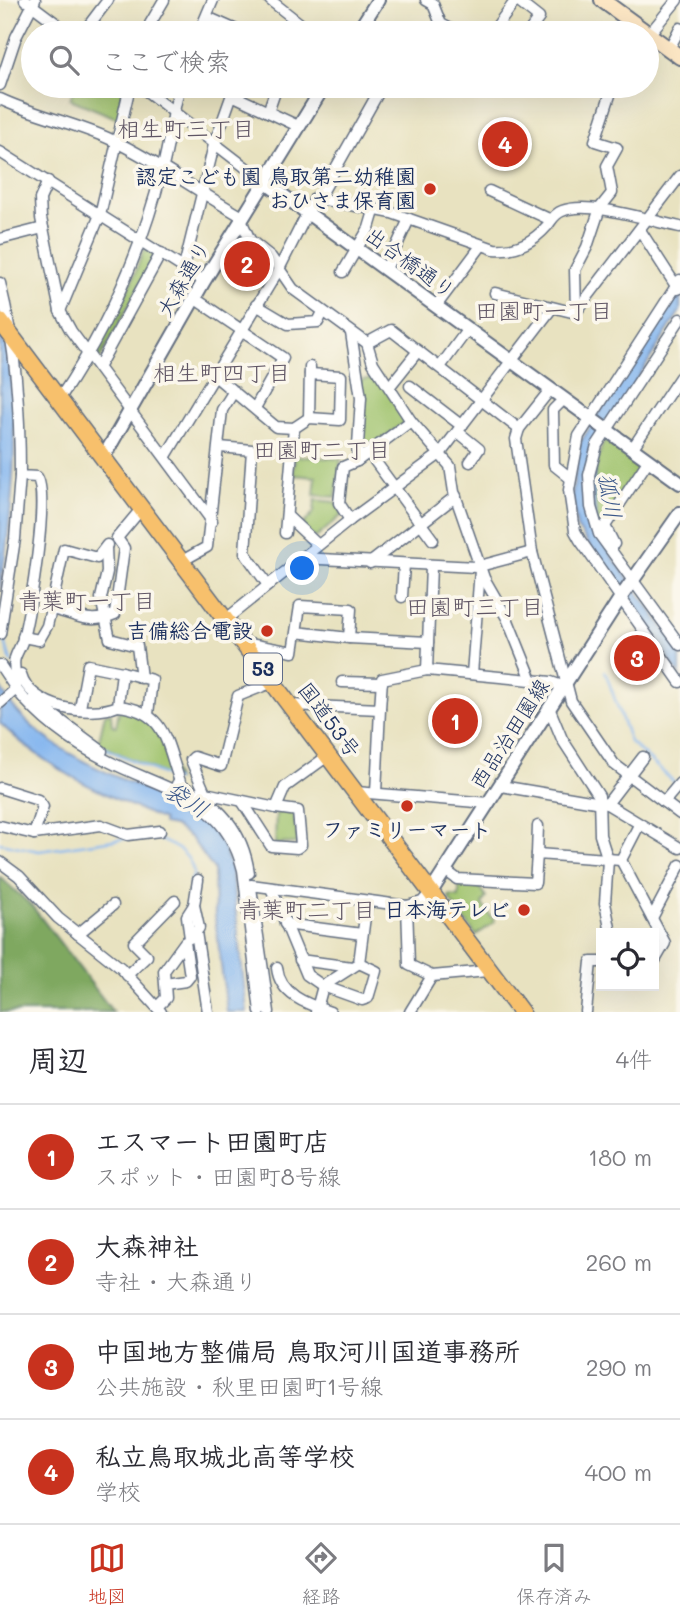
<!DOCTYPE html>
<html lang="ja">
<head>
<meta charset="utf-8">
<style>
	body { margin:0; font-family:Mali,"Klee One",sans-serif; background:#f2f2f3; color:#2b2b33 }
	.controls { position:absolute; right:21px; bottom:21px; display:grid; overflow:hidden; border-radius:0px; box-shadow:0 7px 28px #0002 }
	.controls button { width:63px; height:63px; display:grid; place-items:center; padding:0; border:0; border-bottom:2px solid #e1e1e2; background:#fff; color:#2b2b33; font:35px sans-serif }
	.you { position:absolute; left:303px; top:569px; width:24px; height:24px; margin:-18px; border:5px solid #fff; border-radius:50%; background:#1a73e8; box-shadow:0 0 0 10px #1a73e833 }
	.badge { display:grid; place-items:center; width:46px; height:46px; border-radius:50%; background:#c8321e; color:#fff; font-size:23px; font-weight:700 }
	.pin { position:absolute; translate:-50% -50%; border:4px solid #fff; box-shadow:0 2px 7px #0006 }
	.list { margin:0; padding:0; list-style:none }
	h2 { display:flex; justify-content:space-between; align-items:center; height:91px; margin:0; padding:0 28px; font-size:30px }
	h2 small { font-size:23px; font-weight:400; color:#7c7c81 }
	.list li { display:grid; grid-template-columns:46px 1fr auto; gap:21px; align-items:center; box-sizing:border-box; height:105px; padding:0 28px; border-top:2px solid #e1e1e2 }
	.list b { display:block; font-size:26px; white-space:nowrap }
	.list p { margin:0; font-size:23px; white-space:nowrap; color:#7c7c81 }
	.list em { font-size:23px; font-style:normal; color:#7c7c81 }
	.icon { flex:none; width:38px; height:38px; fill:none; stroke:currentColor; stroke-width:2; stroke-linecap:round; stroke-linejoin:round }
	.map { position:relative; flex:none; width:680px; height:1012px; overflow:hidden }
	.search { position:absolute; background:#fff; box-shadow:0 7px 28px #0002; left:21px; right:21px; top:21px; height:77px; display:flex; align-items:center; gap:18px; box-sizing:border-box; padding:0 24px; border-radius:38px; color:#7c7c81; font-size:26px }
	.sheet { height:511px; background:#fff }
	nav { display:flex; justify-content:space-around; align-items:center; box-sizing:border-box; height:98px; border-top:2px solid #e1e1e2; background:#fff; font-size:19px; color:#7c7c81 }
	nav a { display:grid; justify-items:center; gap:4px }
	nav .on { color:#c8321e }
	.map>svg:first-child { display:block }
	.green { fill:#9fc26c; stroke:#5d7865; stroke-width:2 }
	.forest { fill:#7fa860; stroke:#4d6c5f; stroke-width:2 }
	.water { fill:#83b5ef; stroke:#4f72a6; stroke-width:2 }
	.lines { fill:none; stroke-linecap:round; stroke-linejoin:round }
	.stream { stroke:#83b5ef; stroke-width:2.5 }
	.minor-casing { stroke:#636e80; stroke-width:13 }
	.tertiary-casing { stroke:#636e80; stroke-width:16 }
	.secondary-casing { stroke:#636e80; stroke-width:18 }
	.trunk-casing { stroke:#636e80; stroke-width:19 }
	.minor { stroke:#fff; stroke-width:10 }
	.tertiary { stroke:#fff; stroke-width:12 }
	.secondary { stroke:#fce6c4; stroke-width:14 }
	.trunk { stroke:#f7c06c; stroke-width:16 }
	.poi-dot { fill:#c8321e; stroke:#fbf7ec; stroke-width:2.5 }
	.labels { text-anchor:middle; stroke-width:7; stroke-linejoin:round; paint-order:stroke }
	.shield { fill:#fbf7ec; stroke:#5e6b89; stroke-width:2 }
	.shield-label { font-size:19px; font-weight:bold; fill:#1b2f5e }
	.poi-label { font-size:21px; font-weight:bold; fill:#1b2f5e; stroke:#fbf7ec; text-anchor:end }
	.street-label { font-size:21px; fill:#1b2f5e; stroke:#fbf7ec }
	.neighbourhood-label { font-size:23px; fill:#605665; stroke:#fbf7ec }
	.water-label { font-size:23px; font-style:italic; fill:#3a578a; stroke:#fbf7ec }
</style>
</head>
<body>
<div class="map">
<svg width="680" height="1012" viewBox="0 0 680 1012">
	<rect width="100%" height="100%" fill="#fbf7ec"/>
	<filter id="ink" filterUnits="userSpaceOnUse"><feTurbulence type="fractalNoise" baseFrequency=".0143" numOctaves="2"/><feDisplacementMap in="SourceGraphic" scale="14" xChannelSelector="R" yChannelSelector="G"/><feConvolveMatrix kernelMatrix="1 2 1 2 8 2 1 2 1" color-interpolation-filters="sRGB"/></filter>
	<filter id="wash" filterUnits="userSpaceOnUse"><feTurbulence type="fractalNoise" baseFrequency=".00686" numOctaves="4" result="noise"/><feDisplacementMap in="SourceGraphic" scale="28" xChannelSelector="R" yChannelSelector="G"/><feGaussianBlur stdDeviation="1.57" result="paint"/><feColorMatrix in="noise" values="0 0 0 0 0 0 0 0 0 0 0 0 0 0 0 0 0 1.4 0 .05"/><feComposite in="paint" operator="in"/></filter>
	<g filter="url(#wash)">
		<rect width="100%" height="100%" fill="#e8e2c0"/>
		<g class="green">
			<polygon points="75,86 126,86 119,119 70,99"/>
			<polygon points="144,249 156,255 99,360 95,354 131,284"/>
			<polygon points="381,377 408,420 361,455 360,380"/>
			<path d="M604,440l38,26 -42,63c-10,-31 -7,-59 4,-89z"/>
			<polygon points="295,456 341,459 336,497 314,495 316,477 293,475"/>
			<polygon points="315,500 335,502 343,514 317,537 312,537 301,527 314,512"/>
			<polygon points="124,709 158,724 176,780 98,744 105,714 111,713 112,725 116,726 119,710"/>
			<polygon points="276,811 293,811 298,843 275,844"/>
			<polygon points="459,883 478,884 486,897 482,904 495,922 476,935 449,899 449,896 459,897"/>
		</g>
		<polygon class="forest" points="0,877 32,906 113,1012 0,1012"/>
		<g class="water">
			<polygon points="680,286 680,311 593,449 596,534 680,651 680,675 577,527 572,496 580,443"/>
			<path d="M0,322c23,85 14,181 0,267z"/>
			<path d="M0,687c35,62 108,85 169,113l3,-4 4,1 -2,5 32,21 17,23 8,23 16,143h-20l-12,-94 -1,-48 -23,-32 -17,-12 -11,-2v-4c-59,-26 -116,-50 -163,-97z"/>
		</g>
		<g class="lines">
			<g class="stream">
				<polyline points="11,662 5,641 12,588"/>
				<polyline points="605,671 630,742 674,782"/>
				<polyline points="105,748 175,780"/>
				<polyline points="145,837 156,838"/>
				<path d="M158,839c18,8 32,13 36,35l-5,10"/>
				<polyline points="0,843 39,851 128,838"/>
			</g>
		</g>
	</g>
	<g filter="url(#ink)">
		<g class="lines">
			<defs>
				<g id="minor">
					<polyline points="25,0 69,33"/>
					<polyline points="270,0 312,33"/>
					<polyline points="426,0 433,4 441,24 458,33"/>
					<polyline points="516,0 539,18 528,33"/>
					<polyline points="207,17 243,33"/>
					<polyline points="83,33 108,0"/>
					<polyline points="155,33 150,24 164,0"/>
					<polyline points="199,33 213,0"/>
					<polyline points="492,33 516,0"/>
					<polyline points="647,37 677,0"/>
					<polyline points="669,49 680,28"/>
					<polyline points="0,85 16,37 35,0"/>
					<polyline points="140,86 266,183"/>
					<polyline points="232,95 298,126"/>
					<path d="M0,99c36,17 76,24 112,41 46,22 87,52 131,77"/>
					<polyline points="268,112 277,86"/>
					<polyline points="0,152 204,281"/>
					<polyline points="48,181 40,199 41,218 60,311 71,331 212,521"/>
					<polyline points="489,191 551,220"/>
					<polyline points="319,198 382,86"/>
					<polyline points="241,220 250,240 271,257 293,289 367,343 373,363 411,421 450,466 454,492 484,578 507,618 532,680"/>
					<polyline points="640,230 678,289"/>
					<polyline points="0,239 43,228"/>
					<polyline points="184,267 214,145 235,86"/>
					<polyline points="386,269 409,219"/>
					<polyline points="343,272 369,228 375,208"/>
					<polyline points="680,280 579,436 569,490 575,531 580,540 680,682"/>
					<path d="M0,283c16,64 20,127 20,193l17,1c13,18 -7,135 -14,161 -1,7 -6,13 -8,20 -3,9 3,22 1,31"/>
					<polyline points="495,293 576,313"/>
					<polyline points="194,298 283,358 255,408"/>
					<polyline points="256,305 288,324 318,322 323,312"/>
					<polyline points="436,306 481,246"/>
					<polyline points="60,311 100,215 130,86"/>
					<polyline points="576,312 680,176"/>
					<polyline points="576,313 575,270 587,247 600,208 612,193 607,166 617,148 595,141 613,86"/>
					<polyline points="680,319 597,445 589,475 591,507 599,534 680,645"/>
					<polyline points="351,333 361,398 357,461"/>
					<polyline points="367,343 391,330 418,351 390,386"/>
					<polyline points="418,351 519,429 516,439 532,552 571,701 614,764 680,814"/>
					<polyline points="99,366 161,253"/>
					<polyline points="440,367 468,329"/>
					<polyline points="215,376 276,427 294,428 309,418 340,420 341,376 310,374"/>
					<polyline points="410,386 462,426"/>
					<path d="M60,398c48,-71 81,-145 102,-228 8,-28 10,-57 18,-84"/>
					<polyline points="563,400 553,410 554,465 569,477"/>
					<polyline points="309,418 310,367"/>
					<polyline points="519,429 550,390"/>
					<polyline points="458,432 479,449 470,462"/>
					<polyline points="220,447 252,450 245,553 268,585"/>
					<polyline points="632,449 680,377"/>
					<polyline points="369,453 433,540"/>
					<path d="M166,456l113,-187 36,-71 77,15 102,36c21,2 39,-7 53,-23 5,-6 7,-12 15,-15 27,-11 89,10 118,16"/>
					<polyline points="287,516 318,545"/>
					<polyline points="350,520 339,503 343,467 357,461 411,421"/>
					<polyline points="285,533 294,428"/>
					<polyline points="614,544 605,526 648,461"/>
					<polyline points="106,547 107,572 101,598 110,639 137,646 141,678"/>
					<polyline points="301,558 476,567 532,552"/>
					<polyline points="180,562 207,547 222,410 234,391"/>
					<polyline points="370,563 456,496"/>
					<polyline points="402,597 404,564"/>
					<polyline points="51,609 64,549 97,558 107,545"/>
					<polyline points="225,620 350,520 440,454 552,308"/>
					<polyline points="0,634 15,539 20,476"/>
					<path d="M23,637l16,3 8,-14 4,-17c27,5 36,17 64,5l9,-66 -7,-10 25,-30"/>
					<polyline points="349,638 428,642"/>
					<polyline points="244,643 293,652 300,606 351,609 349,638 296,632"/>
					<polyline points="0,665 16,689"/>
					<polyline points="427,670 431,566"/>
					<polyline points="122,672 152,680 148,714"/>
					<path d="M21,674c9,34 68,44 97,32l4,-34 -34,-7 -8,43"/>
					<polyline points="472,674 480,570"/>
					<polyline points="273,682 238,696 221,766 194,757 191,760 205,793 276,808 285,787 329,755"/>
					<polyline points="342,682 382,683"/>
					<polyline points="33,700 102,751"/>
					<path d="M0,703l16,-14c25,32 56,54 92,72 59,30 117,36 135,109l17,142"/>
					<polyline points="291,705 380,709 382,679 427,670 551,682 565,687"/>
					<path d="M118,706c51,5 48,41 64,81"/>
					<polyline points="550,710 562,739 599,796 600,835 608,860 605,903 611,933"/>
					<path d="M177,784c40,17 66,46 72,89"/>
					<polyline points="501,786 607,804 680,848"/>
					<polyline points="0,788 38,800 43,807 34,834"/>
					<polyline points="356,792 488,803"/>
					<polyline points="376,793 380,709"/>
					<polyline points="242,801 271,846 297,848 301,845 298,811 276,808"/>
					<polyline points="664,802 680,783"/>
					<polyline points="607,804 643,757"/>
					<polyline points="639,825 621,860 665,943 654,962"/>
					<polyline points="0,826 34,834 101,825 128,835 160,831"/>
					<polyline points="537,854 538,826"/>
					<polyline points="0,862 19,876 58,918 121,968 161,1012"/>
					<polyline points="445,870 457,879 535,883 537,854 621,860"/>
					<polyline points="251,885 407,906 422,902 431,892"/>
					<polyline points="251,888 269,1012"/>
					<polyline points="271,888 307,975 323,986 362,1000 368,998 376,971 359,963"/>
					<polyline points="407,906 409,965 432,976"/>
					<polyline points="652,918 680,865"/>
					<polyline points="285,924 362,934"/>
					<polyline points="196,932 208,1012"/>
					<polyline points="78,934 113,905"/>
					<polyline points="193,935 199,928 194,905 198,880"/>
					<polyline points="190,938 187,916 194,905"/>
					<polyline points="300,960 352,967"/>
					<path d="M277,968c3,27 30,36 53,44"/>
					<polyline points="127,975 147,956 134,943 175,901"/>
					<polyline points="157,1007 166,998 164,971 185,942 190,976 186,981 165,984"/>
					<polyline points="316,1012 323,986 359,963 367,901"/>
					<polyline points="410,1012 432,976 488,971"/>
					<polyline points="586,1012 591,962 601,962"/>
				</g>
				<g id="tertiary">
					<polyline points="357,33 378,0"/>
					<polyline points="266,183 680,483"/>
					<polyline points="103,458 204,281 324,86"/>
					<polyline points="431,892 621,597 680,513"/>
				</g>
				<polyline id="secondary" points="602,0 680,57"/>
				<polyline id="trunk" points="0,321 521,1012"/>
			</defs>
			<use href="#minor" class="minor-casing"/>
			<use href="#tertiary" class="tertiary-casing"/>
			<use href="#secondary" class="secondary-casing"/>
			<use href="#trunk" class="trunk-casing"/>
			<use href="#minor" class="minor"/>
			<use href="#tertiary" class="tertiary"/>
			<use href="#secondary" class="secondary"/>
			<use href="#trunk" class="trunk"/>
		</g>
	</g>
	<g class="poi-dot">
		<circle cx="430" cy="189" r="7"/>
		<circle cx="267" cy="631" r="7"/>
		<circle cx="407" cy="806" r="7"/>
		<circle cx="524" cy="910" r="7"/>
	</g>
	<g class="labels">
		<rect class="shield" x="244" y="653.5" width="38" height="31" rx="5"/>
		<g class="shield-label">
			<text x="263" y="676">53</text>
		</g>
		<g class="poi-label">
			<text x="416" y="184">認定こども園 鳥取第二幼稚園<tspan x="416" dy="24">おひさま保育園</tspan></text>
			<text x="253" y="638">吉備総合電設</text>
			<text x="407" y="837" text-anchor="middle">ファミリーマート</text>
			<text x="510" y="917">日本海テレビ</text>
		</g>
		<g class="street-label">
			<text transform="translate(410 263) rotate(36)" y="7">出合橋通り</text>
			<text transform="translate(184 279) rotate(-60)" y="7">大森通り</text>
			<text transform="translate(329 720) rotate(53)" y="7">国道53号</text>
			<text transform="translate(510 734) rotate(-57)" y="7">西品治田園線</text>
		</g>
		<g class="neighbourhood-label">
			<text x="186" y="137">相生町三丁目</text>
			<text x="544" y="319">田園町一丁目</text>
			<text x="222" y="381">相生町四丁目</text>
			<text x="322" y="458">田園町二丁目</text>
			<text x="87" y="609">青葉町一丁目</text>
			<text x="475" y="615">田園町三丁目</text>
			<text x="307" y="918">青葉町二丁目</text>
		</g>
		<g class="water-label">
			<text transform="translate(610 496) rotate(81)" y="8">狐川</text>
			<text transform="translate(187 800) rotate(32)" y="8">袋川</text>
		</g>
	</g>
</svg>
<div class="controls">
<button><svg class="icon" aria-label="locate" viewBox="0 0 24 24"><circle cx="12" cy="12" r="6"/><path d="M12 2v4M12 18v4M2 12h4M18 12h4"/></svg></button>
</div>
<div class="you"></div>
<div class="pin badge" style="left:455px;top:721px">1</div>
<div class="pin badge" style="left:247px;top:264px">2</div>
<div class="pin badge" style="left:637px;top:658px">3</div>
<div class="pin badge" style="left:505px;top:144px">4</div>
<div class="search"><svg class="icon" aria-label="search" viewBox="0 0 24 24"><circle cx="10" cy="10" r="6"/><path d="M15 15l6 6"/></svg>ここで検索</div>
</div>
<section class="sheet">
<h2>周辺<small>4件</small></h2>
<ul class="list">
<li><span class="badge">1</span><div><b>エスマート田園町店</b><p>スポット · 田園町8号線</p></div><em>180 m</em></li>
<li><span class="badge">2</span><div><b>大森神社</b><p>寺社 · 大森通り</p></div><em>260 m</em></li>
<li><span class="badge">3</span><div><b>中国地方整備局 鳥取河川国道事務所</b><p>公共施設 · 秋里田園町1号線</p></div><em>290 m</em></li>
<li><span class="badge">4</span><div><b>私立鳥取城北高等学校</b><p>学校</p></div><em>400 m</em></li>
</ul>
</section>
<nav>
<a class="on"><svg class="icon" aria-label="map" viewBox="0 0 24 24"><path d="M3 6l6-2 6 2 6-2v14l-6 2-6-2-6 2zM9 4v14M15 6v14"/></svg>地図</a>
<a><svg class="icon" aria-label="directions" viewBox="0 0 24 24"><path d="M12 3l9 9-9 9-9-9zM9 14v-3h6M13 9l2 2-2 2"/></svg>経路</a>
<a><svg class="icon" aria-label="saved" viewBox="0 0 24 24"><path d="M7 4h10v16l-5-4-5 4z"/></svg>保存済み</a>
</nav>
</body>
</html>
